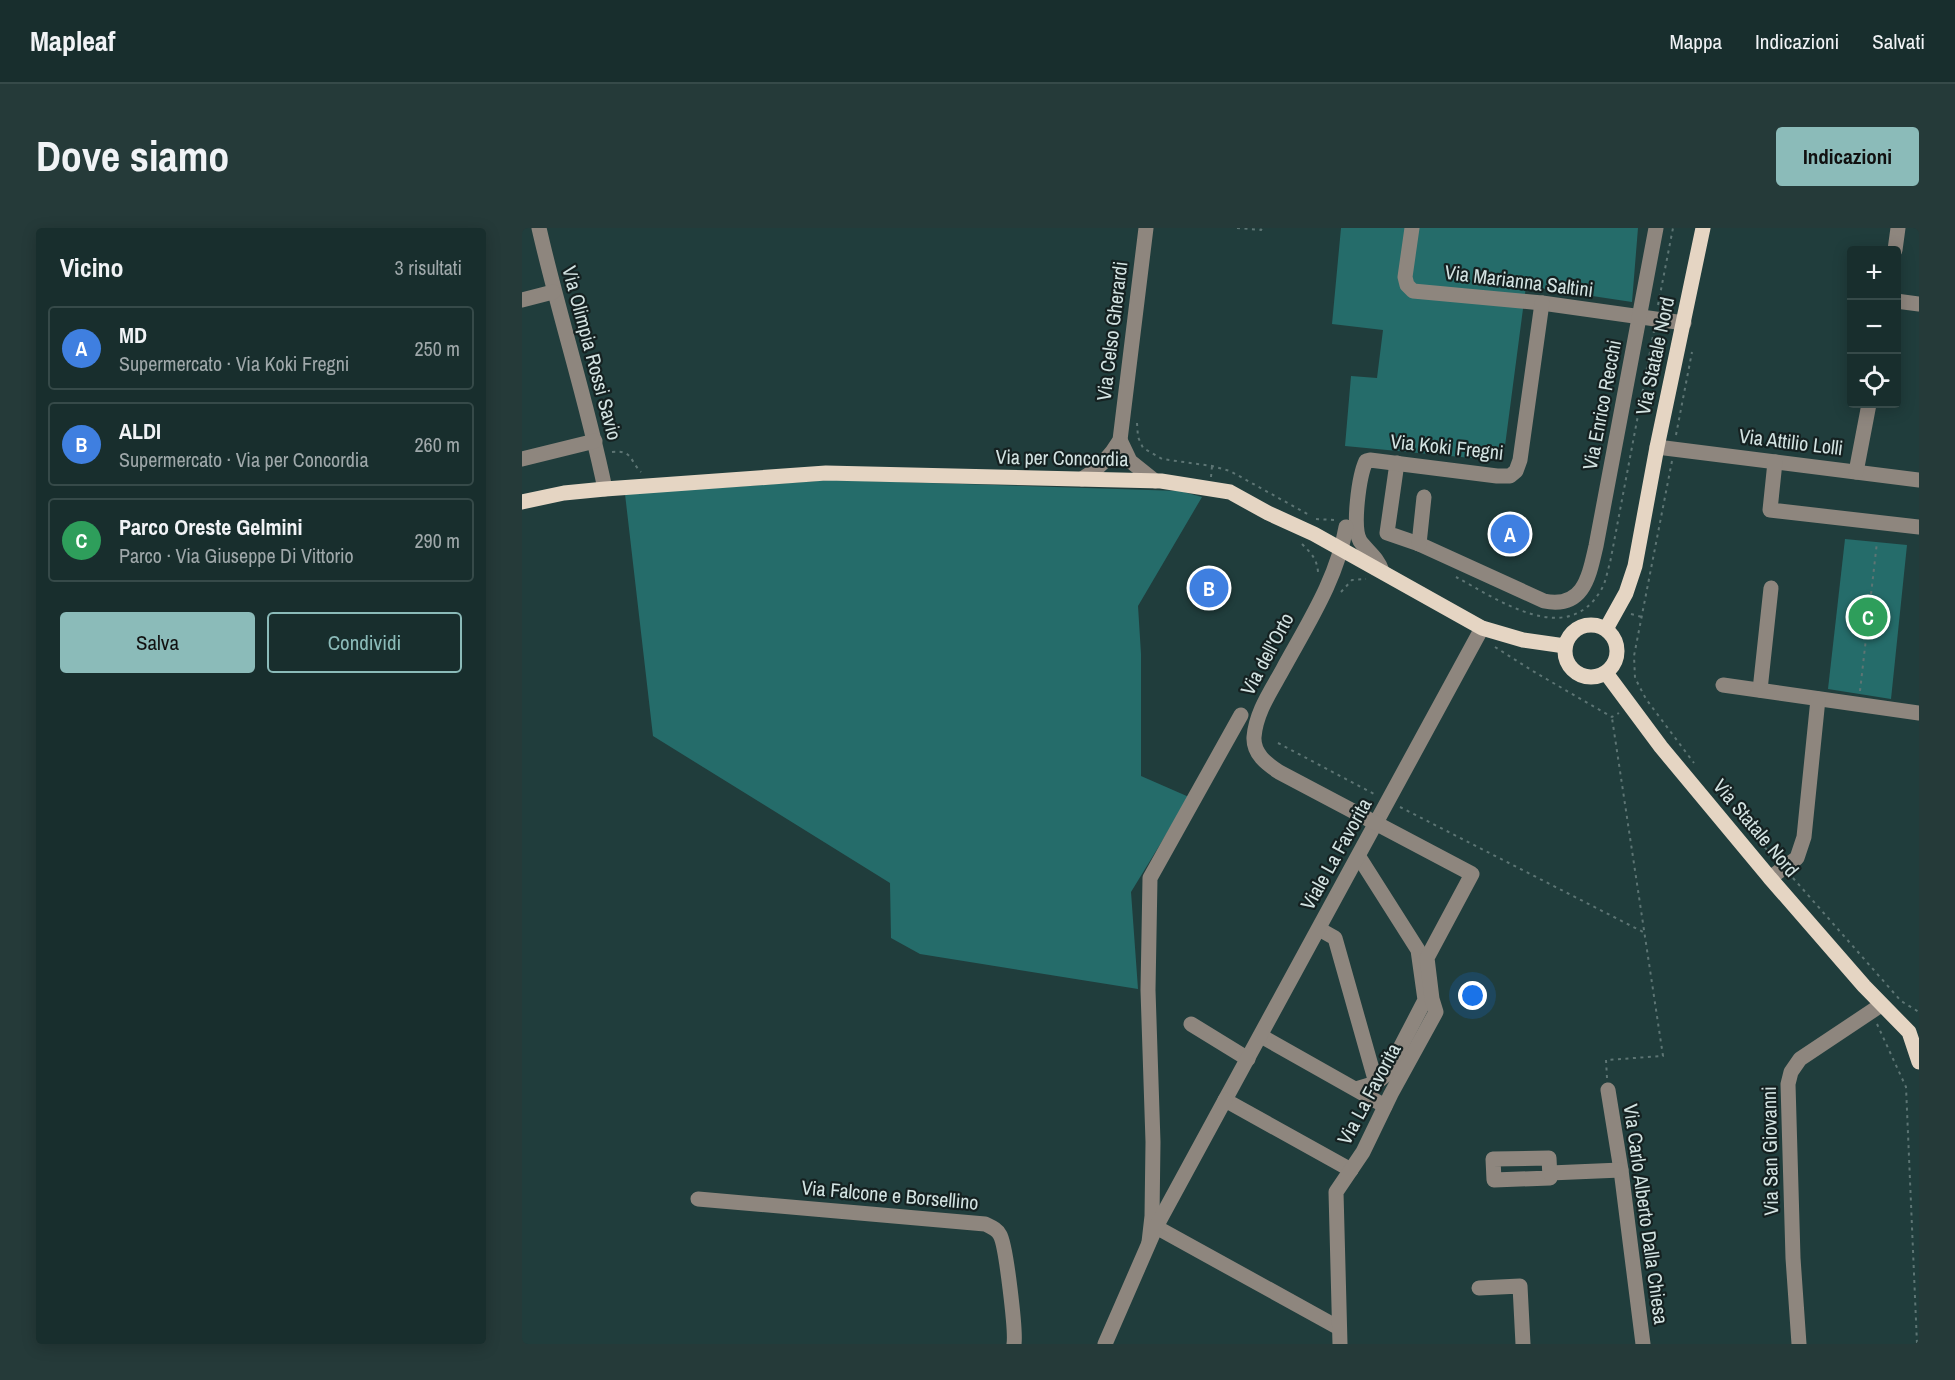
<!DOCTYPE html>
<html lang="it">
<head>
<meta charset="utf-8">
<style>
	body { margin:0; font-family:"Archivo Narrow",sans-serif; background:#253a39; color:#f1f3f6 }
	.controls { position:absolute; right:18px; top:18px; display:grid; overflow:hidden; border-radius:6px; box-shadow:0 3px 15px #0003 }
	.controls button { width:54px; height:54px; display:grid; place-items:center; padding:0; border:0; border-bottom:2px solid #364a49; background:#182e2d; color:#f1f3f6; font:30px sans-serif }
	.you { position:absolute; left:951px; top:768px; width:21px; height:21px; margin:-15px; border:4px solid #fff; border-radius:50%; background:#1a73e8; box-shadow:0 0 0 9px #1a73e833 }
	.badge { display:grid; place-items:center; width:39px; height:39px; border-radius:50%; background:#8bbbb9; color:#fff; font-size:20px; font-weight:700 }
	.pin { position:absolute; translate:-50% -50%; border:3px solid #fff; box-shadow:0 2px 6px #0006 }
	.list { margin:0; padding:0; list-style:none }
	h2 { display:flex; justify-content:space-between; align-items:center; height:78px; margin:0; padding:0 24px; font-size:26px }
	h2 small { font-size:20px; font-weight:400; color:#9fa8aa }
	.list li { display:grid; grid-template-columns:39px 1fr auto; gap:18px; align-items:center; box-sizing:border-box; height:84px; margin:0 12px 12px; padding:0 12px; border:2px solid #364a49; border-radius:6px }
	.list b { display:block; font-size:22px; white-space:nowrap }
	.list p { margin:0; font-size:20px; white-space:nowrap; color:#9fa8aa }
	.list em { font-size:20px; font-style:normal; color:#9fa8aa }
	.actions { display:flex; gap:12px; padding:18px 24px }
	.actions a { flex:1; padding:14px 0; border:2px solid #8bbbb9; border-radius:6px; text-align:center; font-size:21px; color:#8bbbb9 }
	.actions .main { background:#8bbbb9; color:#111 }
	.icon { flex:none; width:33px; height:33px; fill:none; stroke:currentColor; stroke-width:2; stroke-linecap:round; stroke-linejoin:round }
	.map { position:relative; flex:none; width:1397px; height:1116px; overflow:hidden; border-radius:6px }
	header { display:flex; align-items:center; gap:36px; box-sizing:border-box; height:84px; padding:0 30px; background:#182e2d; border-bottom:2px solid #364a49 }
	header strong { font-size:28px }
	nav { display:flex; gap:33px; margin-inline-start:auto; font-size:21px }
	.intro { display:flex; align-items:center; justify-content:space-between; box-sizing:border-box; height:144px; padding:0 36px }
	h1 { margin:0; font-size:42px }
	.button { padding:15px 27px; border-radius:6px; background:#8bbbb9; color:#111; font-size:21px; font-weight:700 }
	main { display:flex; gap:36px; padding:0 36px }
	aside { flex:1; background:#182e2d; border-radius:6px; box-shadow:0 3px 15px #0003 }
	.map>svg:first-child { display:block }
	.green { fill:#256c6a }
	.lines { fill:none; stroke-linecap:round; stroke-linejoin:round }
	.path { stroke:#5d7574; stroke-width:2; stroke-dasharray:3 4.5; stroke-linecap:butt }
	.minor { stroke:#8e867e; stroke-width:15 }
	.major { stroke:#e5d5c3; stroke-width:15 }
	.labels { text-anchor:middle; stroke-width:4.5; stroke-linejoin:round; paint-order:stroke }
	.street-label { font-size:20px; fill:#d3e3e2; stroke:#152121 }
</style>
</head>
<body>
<header>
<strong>Mapleaf</strong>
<nav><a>Mappa</a><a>Indicazioni</a><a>Salvati</a></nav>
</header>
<div class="intro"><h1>Dove siamo</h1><a class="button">Indicazioni</a></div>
<main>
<aside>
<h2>Vicino<small>3 risultati</small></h2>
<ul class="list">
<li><span class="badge" style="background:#3f7fe0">A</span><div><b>MD</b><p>Supermercato · Via Koki Fregni</p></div><em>250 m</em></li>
<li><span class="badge" style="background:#3f7fe0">B</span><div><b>ALDI</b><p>Supermercato · Via per Concordia</p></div><em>260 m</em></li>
<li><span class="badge" style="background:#2e9e5b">C</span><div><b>Parco Oreste Gelmini</b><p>Parco · Via Giuseppe Di Vittorio</p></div><em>290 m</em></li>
</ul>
<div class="actions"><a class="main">Salva</a><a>Condividi</a></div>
</aside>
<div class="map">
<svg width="1397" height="1116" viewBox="0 0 1397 1116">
	<rect width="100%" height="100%" fill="#203d3c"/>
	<g class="green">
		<polygon points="819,0 1116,0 1110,74 1004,58 981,233 823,218 829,148 855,150 861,102 810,96"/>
		<polygon points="311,252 658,263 680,269 616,378 619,426 619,548 667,569 609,664 616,761 398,726 369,710 368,655 131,508 103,266"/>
		<polygon points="1323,311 1385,317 1369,471 1306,461"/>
	</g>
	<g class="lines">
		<g class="path">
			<polyline points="715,0 739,2 740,0"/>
			<polyline points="1136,77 1151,0"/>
			<polyline points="615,195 616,209 621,220 640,231 690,238 708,243 789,288"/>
			<polyline points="1154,207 1170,124"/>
			<path d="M90,224c21,-2 17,8 29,20"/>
			<polyline points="1150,233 1112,428 1113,450 1124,471 1172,535"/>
			<polyline points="689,249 690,238"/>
			<polyline points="794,291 813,292"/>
			<path d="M780,316c9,9 15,15 16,28"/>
			<path d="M934,349c41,22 111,72 145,13 5,-8 6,-18 9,-27l44,-232"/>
			<polyline points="819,364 830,352 844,351"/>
			<polyline points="1109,386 1120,389"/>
			<polyline points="973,419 1014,445 1090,489 1097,485"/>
			<polyline points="1338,463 1355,314"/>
			<polyline points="756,515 854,567"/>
			<polyline points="878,579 1123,705"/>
			<polyline points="1233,608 1253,631"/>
			<polyline points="1271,650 1379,773 1397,784"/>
			<polyline points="1355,796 1384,859 1395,1116"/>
			<polyline points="1085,850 1084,832 1141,828 1090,490"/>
		</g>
		<g class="minor">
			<path d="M17,0c20,88 48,173 66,261"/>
			<polyline points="890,0 883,49 885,57 891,63 1020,75 1162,95"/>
			<polyline points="1373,22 1376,0"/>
			<polyline points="0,72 31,64"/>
			<polyline points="1374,73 1397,76"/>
			<polyline points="598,212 608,233 633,253"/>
			<polyline points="1135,219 1397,252"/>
			<polyline points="0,231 73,213"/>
			<polyline points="1253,234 1248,282 1397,299"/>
			<path d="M875,235l-10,70 32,11 125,57c40,8 45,-25 52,-55l60,-318"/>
			<polyline points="1334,244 1347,176"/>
			<path d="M560,251c17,-10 28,-22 38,-39l26,-212"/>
			<polyline points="897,316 902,269"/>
			<path d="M860,343c-4,-13 -14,-19 -22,-30 -8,-14 -1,-65 6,-80l4,-1 127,16h13l6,-5 4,-11 22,-157"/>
			<polyline points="1201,457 1397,485"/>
			<polyline points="1238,462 1249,360"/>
			<polyline points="837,629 896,722 903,772 864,847 854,855"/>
			<polyline points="1248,650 1275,630 1282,609 1296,471"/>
			<polyline points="797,701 813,710 854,855 834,861"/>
			<polyline points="669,796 726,831"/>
			<polyline points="739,808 863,878"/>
			<polyline points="1086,862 1099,942 1121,1116"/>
			<polygon points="1027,930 1028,950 972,952 971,931"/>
			<polyline points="829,942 703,872 960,400"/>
			<polyline points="1028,945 1099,942"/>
			<path d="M176,971l287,25c6,3 12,5 15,11 6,10 16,96 14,109"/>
			<polyline points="634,999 817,1100"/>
			<polyline points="627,1014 630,988 631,914 626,762 628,650 719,487"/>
			<polyline points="957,1060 998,1058 1001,1116"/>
			<polyline points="583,1116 634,999 703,872"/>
			<path d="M818,1116l-4,-152 27,-40 28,-58 45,-82 -4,-13 -5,-41 45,-84 -193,-102c-12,-8 -26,-18 -25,-35 2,-25 17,-46 29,-68 25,-46 54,-90 63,-142"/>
			<polyline points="1277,1116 1271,1030 1266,856 1269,844 1278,831 1359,777"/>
		</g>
		<g class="major">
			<polyline points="0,274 42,265 83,261 304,245 639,253 708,264 746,285 792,306 960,400 1001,412 1043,418"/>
			<circle cx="1069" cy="423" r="26"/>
			<polyline points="1084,401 1104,365 1113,338 1135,219 1181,0"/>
			<polyline points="1084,445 1139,519 1248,650 1342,758 1387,804 1397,834"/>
		</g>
	</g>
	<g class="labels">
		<g class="street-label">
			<text transform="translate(997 53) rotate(7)" y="7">Via Marianna Saltini</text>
			<text transform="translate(590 103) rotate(-83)" y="7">Via Celso Gherardi</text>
			<text transform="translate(70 125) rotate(75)" y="7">Via Olimpia Rossi Savio</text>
			<text transform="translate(1133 128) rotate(-78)" y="7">Via Statale Nord</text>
			<text transform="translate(1080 177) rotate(-79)" y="7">Via Enrico Recchi</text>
			<text transform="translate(1269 214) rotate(7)" y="7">Via Attilio Lolli</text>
			<text transform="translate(925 219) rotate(6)" y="7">Via Koki Fregni</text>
			<text transform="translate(540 230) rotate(1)" y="7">Via per Concordia</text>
			<text transform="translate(745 426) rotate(-62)" y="7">Via dell'Orto</text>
			<text transform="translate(1234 600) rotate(50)" y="7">Via Statale Nord</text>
			<text transform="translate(814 626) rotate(-61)" y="7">Viale La Favorita</text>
			<text transform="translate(847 866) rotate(-62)" y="7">Via La Favorita</text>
			<text transform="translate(1248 923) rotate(-91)" y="7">Via San Giovanni</text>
			<text transform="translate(368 967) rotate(5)" y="7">Via Falcone e Borsellino</text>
			<text transform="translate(1124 986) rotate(82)" y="7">Via Carlo Alberto Dalla Chiesa</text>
		</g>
	</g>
</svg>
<div class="controls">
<button>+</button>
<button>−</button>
<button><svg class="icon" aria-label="locate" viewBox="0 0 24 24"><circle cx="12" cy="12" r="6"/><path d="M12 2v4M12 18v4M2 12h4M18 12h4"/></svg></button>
</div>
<div class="you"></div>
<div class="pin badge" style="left:988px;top:306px;background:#3f7fe0">A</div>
<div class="pin badge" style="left:687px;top:360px;background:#3f7fe0">B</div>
<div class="pin badge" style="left:1346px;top:389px;background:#2e9e5b">C</div>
</div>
</main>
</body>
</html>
